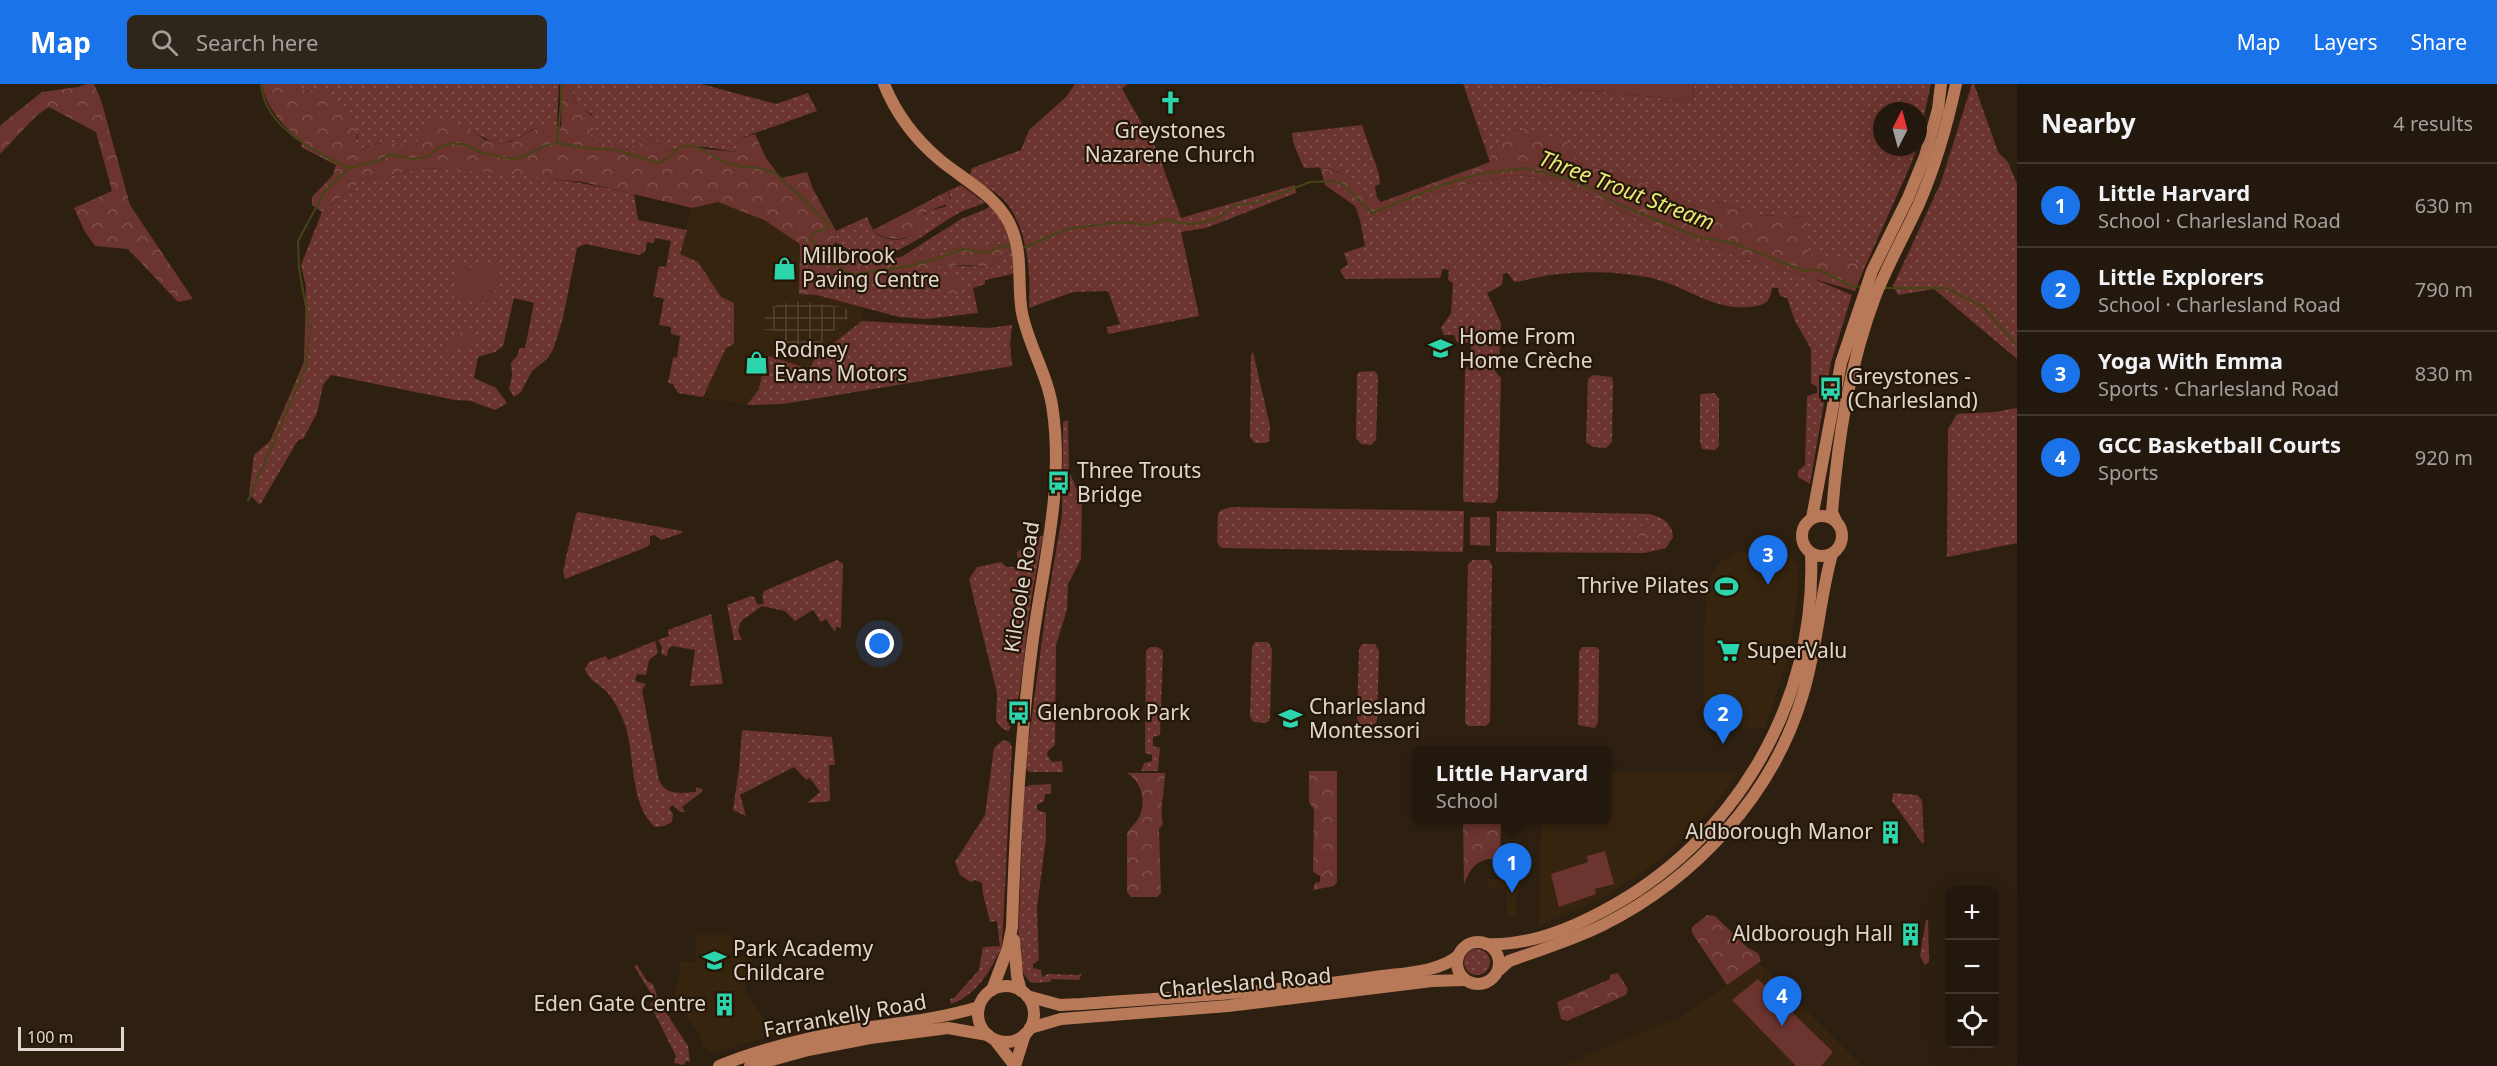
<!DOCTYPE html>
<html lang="en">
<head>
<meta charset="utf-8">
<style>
	body { margin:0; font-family:"Noto Sans",sans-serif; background:#2e251b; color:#f1f3f6 }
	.controls { position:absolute; right:18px; bottom:18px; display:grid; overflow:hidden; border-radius:9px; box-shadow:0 6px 24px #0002 }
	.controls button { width:54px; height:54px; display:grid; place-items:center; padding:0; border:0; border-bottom:2px solid #3f372e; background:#22180d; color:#f1f3f6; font:30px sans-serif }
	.compass { position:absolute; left:1873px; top:18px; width:54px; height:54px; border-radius:50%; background:#22180d; box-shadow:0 6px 24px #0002; rotate:6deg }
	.scale { position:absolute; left:18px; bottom:15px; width:106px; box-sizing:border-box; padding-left:6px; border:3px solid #e0d6cd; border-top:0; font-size:16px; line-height:21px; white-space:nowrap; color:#e0d6cd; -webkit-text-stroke:4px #241707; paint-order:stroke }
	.you { position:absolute; left:880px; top:560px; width:21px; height:21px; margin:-15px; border:4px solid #fff; border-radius:50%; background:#1a73e8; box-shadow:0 0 0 9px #1a73e833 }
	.badge { display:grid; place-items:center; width:39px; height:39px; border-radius:50%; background:#1a73e8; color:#fff; font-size:20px; font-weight:700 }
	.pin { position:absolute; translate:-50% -50px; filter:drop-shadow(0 2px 3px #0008) }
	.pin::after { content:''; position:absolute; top:32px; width:21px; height:18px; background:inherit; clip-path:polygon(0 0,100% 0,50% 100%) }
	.popup { position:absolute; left:1413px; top:662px; width:198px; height:78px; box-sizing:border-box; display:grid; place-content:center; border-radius:9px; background:#22180d; filter:drop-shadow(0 2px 4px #0005); font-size:20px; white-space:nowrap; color:#a2a09d }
	.popup b { font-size:22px; color:#f1f3f6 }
	.popup::after { content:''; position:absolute; left:50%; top:100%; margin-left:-12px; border:12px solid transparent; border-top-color:#22180d }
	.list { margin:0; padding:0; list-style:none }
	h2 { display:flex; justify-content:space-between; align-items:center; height:78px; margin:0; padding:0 24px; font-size:26px }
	h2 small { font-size:20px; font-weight:400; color:#a2a09d }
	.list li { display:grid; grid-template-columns:39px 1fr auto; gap:18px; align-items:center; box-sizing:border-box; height:84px; padding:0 24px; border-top:2px solid #3f372e }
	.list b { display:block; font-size:22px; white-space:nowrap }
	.list p { margin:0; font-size:20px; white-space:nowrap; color:#a2a09d }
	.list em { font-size:20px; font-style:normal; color:#a2a09d }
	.icon { flex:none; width:33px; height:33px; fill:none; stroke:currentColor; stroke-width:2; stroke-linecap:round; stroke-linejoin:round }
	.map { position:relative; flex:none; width:2017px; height:982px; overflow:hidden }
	header { display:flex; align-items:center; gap:36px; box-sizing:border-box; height:84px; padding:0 30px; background:#1a73e8; color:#fff }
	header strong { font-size:28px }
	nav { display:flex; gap:33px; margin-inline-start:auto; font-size:21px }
	.search { width:420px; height:54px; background:#2e251b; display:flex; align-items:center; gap:15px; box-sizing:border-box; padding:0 21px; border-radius:9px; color:#a2a09d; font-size:22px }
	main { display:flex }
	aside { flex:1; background:#22180d }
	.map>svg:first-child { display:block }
	.built { fill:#37240f }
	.industrial { fill:url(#industrial-grid) }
	.grass { fill:url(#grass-dots) }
	.forest { fill:url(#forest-crowns) }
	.pitch { fill:#6b342e }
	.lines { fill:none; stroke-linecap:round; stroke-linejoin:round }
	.stream { stroke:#444417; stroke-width:2 }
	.major { stroke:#b87958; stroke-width:12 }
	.labels { text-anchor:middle; stroke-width:4.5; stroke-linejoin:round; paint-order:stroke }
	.poi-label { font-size:21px; fill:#e0d6cd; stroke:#241707; text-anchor:start }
	.street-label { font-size:21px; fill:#e0d6cd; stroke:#241707 }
	.water-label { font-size:22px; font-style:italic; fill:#e8ea76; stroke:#241707 }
</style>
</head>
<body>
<header>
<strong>Map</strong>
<div class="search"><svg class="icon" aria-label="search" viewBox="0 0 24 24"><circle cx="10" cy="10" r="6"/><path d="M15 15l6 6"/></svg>Search here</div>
<nav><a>Map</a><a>Layers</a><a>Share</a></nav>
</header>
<main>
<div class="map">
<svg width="2017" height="982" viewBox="0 0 2017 982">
	<defs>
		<pattern id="industrial-grid" width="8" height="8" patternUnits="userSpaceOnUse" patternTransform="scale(1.5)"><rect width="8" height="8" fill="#37240f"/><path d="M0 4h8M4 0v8" fill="none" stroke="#544331"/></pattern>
		<pattern id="grass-dots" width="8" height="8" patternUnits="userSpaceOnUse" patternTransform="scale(1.5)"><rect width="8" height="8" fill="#6b342e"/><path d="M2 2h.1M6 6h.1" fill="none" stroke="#80514b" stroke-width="1.8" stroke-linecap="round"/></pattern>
		<pattern id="forest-crowns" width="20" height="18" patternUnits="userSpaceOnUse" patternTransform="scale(1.5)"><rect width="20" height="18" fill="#6b342e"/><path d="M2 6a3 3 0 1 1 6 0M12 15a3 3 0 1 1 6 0" fill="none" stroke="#80514b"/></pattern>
	</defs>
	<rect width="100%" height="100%" fill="#2e2011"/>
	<g class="built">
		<polygon points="718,118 764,136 800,160 799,210 821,211 863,222 862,237 816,273 809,285 765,276 759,305 747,321 703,313 726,264 721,213 698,178 679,170 692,124"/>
		<polygon points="1737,468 1787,469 1798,482 1797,516 1788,573 1765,644 1703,642 1704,549 1708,495 1719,479"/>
		<polygon points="1607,688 1738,689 1708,728 1666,771 1610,810 1539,842 1541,736 1606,736"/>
		<polygon points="1512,791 1519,791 1521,794 1516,815 1517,833 1507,833 1507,804 1488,803 1488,795 1502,795 1502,792"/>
		<polygon points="695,851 732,851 732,873 745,873 745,910 776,949 716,969 709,968 703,961 698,948 676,920 675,910 680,884 678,877 696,879"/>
		<polygon points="1759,879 1862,982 1561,982 1684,931"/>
	</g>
	<polygon class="industrial" points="794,217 843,223 853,229 808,271 779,260 779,247 764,246 765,229 771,223"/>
	<g class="grass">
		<path d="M295,0h264l-2,42c-33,-7 -41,37 -87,3l-50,11 -12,7 -23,-6 -24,8 -8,-4 5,-8 -6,-22 -17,-9 -18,-17 -14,2 -8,-3z"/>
		<path d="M576,0h125l75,20 32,-11 9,18 -79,28 -3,13c-22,-3 -48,-12 -67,0l-7,-8 -10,-6 -26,11 -35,-10 3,-13 -1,-12c-12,-6 -26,-15 -16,-30z"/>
		<path d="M1075,0h53l-6,5 35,61 24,68 114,-33 1,8 -90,35 -25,4 18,84 -91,18 -1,-7 13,-3 -12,-33 -35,1 -44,16c2,-36 -1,-80 -25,-108 -8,-9 -24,-16 -35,-23l3,-9 49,-18 8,-20 37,-33z"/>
		<polygon points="1463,0 1524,0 1693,17 1694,0 1931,0 1918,58 1918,27 1882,27 1882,63 1917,63 1912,78 1864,185 1855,179 1808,169 1806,133 1756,131 1716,117 1703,125 1651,102 1576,77 1490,78"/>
		<polygon points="1972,0 1974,0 1998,68 2008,78 2017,100 2017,275 1934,205 1898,211 1893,202 1941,98"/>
		<path d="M1362,41l17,49 1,10 -5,2 2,12h-9c-18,-24 -33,-33 -64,-30l-10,-23 -2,-12z"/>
		<path d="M419,84c72,2 144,9 215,26l4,26 49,10 -7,24 18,8 23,35 13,6v41l-8,4 -23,49 -25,-4 -5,-9 -5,-1 5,-25 4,-1 3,-21 -9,-2v-7l-12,-2 5,-26 -11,-3 6,-30 7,1 5,-26 -16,-3 -1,5 -7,-1 -2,10 -6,3 -54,-11 -8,4 -14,70 -10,32 -6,9 -15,12 -11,21 -7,5 -5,-8 3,-13 -1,-13 6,-7 3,-8h5l9,-45 -20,-5 -11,48 -8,6 -17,5 -4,21 22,10 11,15 -12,7 -24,-9 -16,-1 -124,-25 -8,10 -6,28 -14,26 -5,1 -38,65 -11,-11 5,-39 16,-14 34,-79 2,-75 -5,-22 21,-53 42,-33 21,-1z"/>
		<path d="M1519,91l40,4 84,43 59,25 13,-1 22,10 77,23 38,16 -21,67 -21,122 -12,-7v-6l7,-6 2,-69 10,-3v-6l-6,-4v-34l-16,-28 -8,-23 -7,-2 -2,-8h-6c-2,16 -9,18 -25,19 -36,3 -62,-22 -96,-29 -28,-6 -62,-7 -92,-4 -15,1 -30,6 -45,8l-6,-9 -5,1 -1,11 -15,8 14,30 -2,40h-4v8l6,7 -3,120 -4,5 -30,-1 -1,-5 2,-127 6,-9v-18l-14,-1 -3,-7h-10l-3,-7 10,-15 2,-30 -5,-3 1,-10 -6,-1 -3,9 -95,1 -5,-9 8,-6 -4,-11 21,-7 -5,-26 100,-35z"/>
		<path d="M961,101l24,18c-8,3 -15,5 -22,8 -26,12 -63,48 -93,45 -13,-1 -24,-8 -35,-14l1,-11 31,-14c3,7 6,16 13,19 19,9 43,1 44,-21l6,-5 15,-3 6,-9 -3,-7z"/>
		<polygon points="992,120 1013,157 990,162 962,162 938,169 903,172 961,135 986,125"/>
		<path d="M1014,164l3,25 -32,7v4l-12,4 5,25 -52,6 -27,-2 -82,-22 9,-23 10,2 11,11 98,-21c13,4 31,1 46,3l8,-9z"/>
		<polygon points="862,237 988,244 1012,241 1010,260 1012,282 783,320 747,321 759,305 765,276 769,272 809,285 816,273"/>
		<polygon points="1253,268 1270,342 1269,357 1266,359 1255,359 1250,353 1251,271"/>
		<polygon points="1375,287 1378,292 1376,356 1371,361 1361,360 1356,354 1357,291 1359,288"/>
		<polygon points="1593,291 1612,293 1613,298 1612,358 1606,364 1593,363 1586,358 1588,295"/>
		<polygon points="1715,309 1719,315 1719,362 1715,366 1702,365 1700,358 1700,313 1701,310"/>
		<polygon points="2017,324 2017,459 1947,473 1948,345 1957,330 1995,328"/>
		<polygon points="1068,336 1069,387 1082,418 1081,475 1068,500 1067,526 1056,561 1055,661 1048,667 1047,671 1052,678 1062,677 1063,688 1029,688 1025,684 1046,526 1062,432 1063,338"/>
		<polygon points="1231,423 1464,427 1463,468 1223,464 1219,462 1217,457 1218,430 1221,426"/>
		<path d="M1497,427l153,3c13,4 22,9 23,23l-7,11 -21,5 -149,-1z"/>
		<polygon points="578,428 682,447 682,449 661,456 655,451 650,452 650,460 647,463 565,495 563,487 576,430"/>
		<polygon points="1470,433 1490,433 1490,462 1470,461"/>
		<path d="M1043,452c-5,25 -10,51 -14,77 -3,20 -9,108 -21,118l-6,-3 -6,-7 1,-28 -28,-114 8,-12 24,-5 6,5h8l3,-4 -1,-11 10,-7 1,-6z"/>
		<polygon points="837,476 843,480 841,544 836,543 835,548 826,535 821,538 813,526 795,537 785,527 762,522 741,537 738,547 742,556 734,556 727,521 751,512 754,513 758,521 764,519 762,512 764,507"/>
		<polygon points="1473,476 1489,476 1492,481 1490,638 1486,642 1468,642 1465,638 1468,480"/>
		<polygon points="711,530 723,600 690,602 695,566 672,562 668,565 667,572 661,570 662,563 658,556 669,552 668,546"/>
		<path d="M655,557l3,12 -9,7 -3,15 -9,-1 -2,7 11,3 -4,6 17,90c7,16 22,13 37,12v-5l6,2 1,2 -21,16 3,5h-5l-7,-7 -4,3 4,6 -1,8 -8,4 -9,1c-27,-25 -19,-71 -30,-102 -4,-12 -10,-23 -18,-33 -8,-8 -19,-12 -22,-23l4,-7 17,-6 2,4z"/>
		<polygon points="1255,558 1268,558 1272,565 1270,633 1269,637 1265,639 1253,638 1250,632 1252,563"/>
		<polygon points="1362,560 1375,560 1379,567 1377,635 1376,639 1372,641 1359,640 1357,634 1359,565"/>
		<polygon points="1150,563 1158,563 1163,567 1160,651 1153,653 1153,662 1160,664 1158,687 1141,687 1144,679 1152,677 1152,671 1145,669 1146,567"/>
		<polygon points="1582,563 1596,563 1599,566 1598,638 1595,644 1578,641 1579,568"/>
		<polygon points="742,646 832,653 835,681 829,681 830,717 807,719 820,708 810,694 806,696 794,683 740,711 746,732 733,726 739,685"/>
		<path d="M1003,656l6,2 3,5 -10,199c-11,24 -25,49 -51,58l-1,-5 4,-1 25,-28 4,-23 17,-1 -3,-25 -7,1c-3,-15 -8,-26 -8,-39l-7,-3 -4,2 -11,-7 -5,-13 30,-47 9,-67z"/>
		<path d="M1051,700v10h-6l-1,7 -7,4v5l9,3v26l-9,68 2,53 -6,4v4l8,2 1,7 6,-3 30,1 4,-2 -3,7 -28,-1 -1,3 -18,1c-10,-8 -12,-17 -13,-30h3l-1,-7h-3l6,-159 7,-2z"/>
		<polygon points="1893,709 1917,711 1922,716 1924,758 1922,759 1892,717"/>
		<polygon points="1926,836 1928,836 1929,878 1925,881 1920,872"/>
		<circle cx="1477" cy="878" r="13"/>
		<polygon points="637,881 647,897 653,900 659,918 688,962 690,978 686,977 684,981 674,979 676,972 650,920 655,916 634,882"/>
	</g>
	<g class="forest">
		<polygon points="87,0 94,0 101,16 130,121 193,215 178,218 128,165 95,162 85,148 74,124 112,107 96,48 49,23 36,32 0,70 0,42 3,39 42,8 78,3"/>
		<path d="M262,0h33v4c10,4 19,3 28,-2l10,10 2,10 13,1c6,12 13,25 6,38l8,4 23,-8 23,5 12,-6 8,-19 26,1 16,7 15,11 25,2 37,-19 14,4 1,-43h14c-13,20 13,24 20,37l-6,18 35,10 26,-11 10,6 7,8 19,-9 18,6 30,3 3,-13 17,-5 11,24 15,20 26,-6 6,17 23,42 -2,18 26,11 21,3 22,-7 35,-3 24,-7h28l23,-5 1,7 -15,10 -8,9c-34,-4 -60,-1 -93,8 -6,2 -17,1 -23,5 -3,2 -6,8 -9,10l-19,-5 -11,-11 -10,-2 -9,23 -18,-1 1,-50 -36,-24 -46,-18 -26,6 -109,-26 -116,-12 -48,-2 -34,10 -21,1 -42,33 -10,-7v-8l21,-22 3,-10 -35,-18 1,-5c-17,-14 -37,-35 -40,-58z"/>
		<path d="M1526,43l42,16 8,18 75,25 52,23 13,-8 40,14 51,2 2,36 46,10 9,6 -9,22 -118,-35 -22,-10 -13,1 -59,-25 -84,-43 -40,-4 -59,10 -100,35 -5,-14 -30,-21 -5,-18c25,6 32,9 48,31h9l4,4 109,-40 3,-12z"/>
		<path d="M948,107l3,12 -21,7 -6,4 1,14c-15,12 -37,16 -52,2z"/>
		<circle cx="953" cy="201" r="10"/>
		<polygon points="467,245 474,251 470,261 447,268 448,254"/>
		<polygon points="1635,441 1652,442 1652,458 1635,458"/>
		<polygon points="1309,687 1337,687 1337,798 1334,802 1313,806 1315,799 1320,798 1320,792 1313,788 1314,726 1309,718"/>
		<path d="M1127,689h38c0,16 -6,37 -2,51l-4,5 2,64 -4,4h-26l-4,-5v-58c2,-6 5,-7 9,-12 12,-15 7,-40 -9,-49z"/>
		<path d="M1463,736h38l-1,38c-21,0 -30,8 -36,27z"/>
		<polygon points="1707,831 1715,832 1748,864 1758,869 1761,877 1727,901 1692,849 1692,843"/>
		<polygon points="1618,889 1628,905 1626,911 1567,937 1561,935 1557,918 1610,895 1610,891"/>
	</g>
	<g class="pitch">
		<polygon points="1524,0 1694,0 1693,17"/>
		<polygon points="481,178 500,182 492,221 452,212 459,181 479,185"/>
		<polygon points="1605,767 1614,800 1595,805 1596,810 1559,823 1551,790 1588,778 1587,772"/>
		<polygon points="1758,895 1833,968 1821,982 1796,982 1732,916"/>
	</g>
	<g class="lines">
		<g class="stream">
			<path d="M261,0c3,43 54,68 88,84l31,-8 11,-6 20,5 16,-2 15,-11 11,-3 13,2 13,7 33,7 10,-2 22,-11 13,-3 36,6h19l47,14c11,-2 14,-15 26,-17 14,-3 29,13 42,17 17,6 34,2 50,12l52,49 -2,4 -14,5 -2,6 25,27 12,7 9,1 53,-8 32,-9 20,-8 25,4 16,-7 10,-1"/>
			<polyline points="557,59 561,20 561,0"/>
			<polyline points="1022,163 1027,163 1059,148 1074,144 1121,138 1148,141 1168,135 1177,139 1196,140 1218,134 1235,121 1256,119 1310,98 1334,97 1344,101 1372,129 1445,100 1479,90 1525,84 1567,94 1592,105 1618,120 1698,153 1733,159 1797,184 1806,187 1816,185 1852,202 1862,203"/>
			<polyline points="1882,204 1946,204 1983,223 2017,261"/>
			<polyline points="248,417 306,283 310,246 299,184 298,157 325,107 349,84"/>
		</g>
		<g class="major">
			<path d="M884,0c12,30 31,55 56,76 25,21 62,38 73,72 10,27 4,54 9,81 7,34 27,64 31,99 11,79 -11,157 -21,234 -12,93 -17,187 -20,281l-4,21 -16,42"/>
			<circle cx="1822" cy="452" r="20"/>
			<polyline points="1812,434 1841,279 1872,187 1908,114 1925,72 1938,25 1941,0"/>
			<path d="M1836,437l-4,-9c6,-74 17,-146 43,-215 12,-31 29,-61 43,-91 17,-39 29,-80 38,-122"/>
			<polyline points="1014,856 1017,892 1021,907"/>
			<circle cx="1478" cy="879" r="21"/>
			<path d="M1486,860c40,2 82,-14 117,-33 131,-69 214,-208 208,-357"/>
			<path d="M1499,886l10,-9c31,-11 64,-21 94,-36 92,-46 169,-129 199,-228 15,-47 17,-96 30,-143"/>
			<circle cx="1006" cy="930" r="28"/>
			<path d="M1027,912l33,9 21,-1c98,-7 197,-12 294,-27 27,-4 62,-4 83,-21"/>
			<polyline points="1030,944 1061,935 1228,922 1432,897 1464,896"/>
			<polyline points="995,956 1015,982"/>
			<path d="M719,982c49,-20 100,-31 152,-39 37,-5 72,-9 108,-20"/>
			<polyline points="750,982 808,966 870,954 948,944 988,951"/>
			<polyline points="1015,982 1025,950"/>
		</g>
	</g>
	<defs>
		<symbol id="church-bare" viewBox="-9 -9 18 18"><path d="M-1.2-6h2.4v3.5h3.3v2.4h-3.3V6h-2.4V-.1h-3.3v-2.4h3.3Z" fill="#2cd5ab" stroke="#241707" stroke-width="2.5" paint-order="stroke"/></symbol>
		<symbol id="shop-bare" viewBox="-9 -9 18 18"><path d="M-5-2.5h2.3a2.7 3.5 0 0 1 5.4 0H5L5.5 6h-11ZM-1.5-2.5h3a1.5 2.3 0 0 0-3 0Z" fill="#2cd5ab" stroke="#241707" stroke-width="2.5" paint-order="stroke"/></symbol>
		<symbol id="school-bare" viewBox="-9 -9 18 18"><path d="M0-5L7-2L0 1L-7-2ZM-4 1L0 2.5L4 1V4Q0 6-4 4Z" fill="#2cd5ab" stroke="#241707" stroke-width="2.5" paint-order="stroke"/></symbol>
		<symbol id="bus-bare" viewBox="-9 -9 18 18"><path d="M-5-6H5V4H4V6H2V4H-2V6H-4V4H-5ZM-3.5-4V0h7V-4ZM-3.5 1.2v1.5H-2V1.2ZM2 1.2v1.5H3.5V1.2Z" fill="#2cd5ab" stroke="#241707" stroke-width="2.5" paint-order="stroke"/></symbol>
		<symbol id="stadium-bare" viewBox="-9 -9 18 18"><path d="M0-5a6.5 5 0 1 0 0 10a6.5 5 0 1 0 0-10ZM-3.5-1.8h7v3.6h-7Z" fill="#2cd5ab" stroke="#241707" stroke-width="2.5" paint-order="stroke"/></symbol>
		<symbol id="supermarket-bare" viewBox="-9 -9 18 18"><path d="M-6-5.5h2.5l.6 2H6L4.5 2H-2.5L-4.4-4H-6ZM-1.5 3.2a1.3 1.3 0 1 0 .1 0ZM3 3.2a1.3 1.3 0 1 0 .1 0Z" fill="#2cd5ab" stroke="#241707" stroke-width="2.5" paint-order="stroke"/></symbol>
		<symbol id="building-bare" viewBox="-9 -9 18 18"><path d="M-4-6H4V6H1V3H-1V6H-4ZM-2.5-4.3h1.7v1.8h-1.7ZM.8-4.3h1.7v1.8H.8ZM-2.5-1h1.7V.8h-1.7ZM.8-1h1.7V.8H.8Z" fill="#2cd5ab" stroke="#241707" stroke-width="2.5" paint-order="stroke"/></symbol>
	</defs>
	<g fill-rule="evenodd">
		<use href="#church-bare" x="1154" y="2" width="33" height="33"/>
		<use href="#shop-bare" x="768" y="168" width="33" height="33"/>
		<use href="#school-bare" x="1424" y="248" width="33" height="33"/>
		<use href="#shop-bare" x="740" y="262" width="33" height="33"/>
		<use href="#bus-bare" x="1814" y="288" width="33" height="33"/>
		<use href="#bus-bare" x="1042" y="382" width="33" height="33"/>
		<use href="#stadium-bare" x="1710" y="486" width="33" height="33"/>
		<use href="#supermarket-bare" x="1712" y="550" width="33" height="33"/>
		<use href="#bus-bare" x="1002" y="612" width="33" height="33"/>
		<use href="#school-bare" x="1274" y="618" width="33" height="33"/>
		<use href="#building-bare" x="1874" y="732" width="33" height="33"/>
		<use href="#building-bare" x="1894" y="834" width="33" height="33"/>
		<use href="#school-bare" x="698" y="860" width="33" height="33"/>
		<use href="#building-bare" x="708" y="904" width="33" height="33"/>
	</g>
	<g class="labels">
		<g class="poi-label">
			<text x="1170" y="54" text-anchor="middle">Greystones<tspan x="1170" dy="24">Nazarene Church</tspan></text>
			<text x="802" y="179">Millbrook<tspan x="802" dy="24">Paving Centre</tspan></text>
			<text x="1459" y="260">Home From<tspan x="1459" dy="24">Home Crèche</tspan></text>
			<text x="774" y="273">Rodney<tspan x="774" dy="24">Evans Motors</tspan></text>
			<text x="1848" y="300">Greystones -<tspan x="1848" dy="24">(Charlesland)</tspan></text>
			<text x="1077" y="394">Three Trouts<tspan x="1077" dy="24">Bridge</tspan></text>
			<text x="1709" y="509" text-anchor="end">Thrive Pilates</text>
			<text x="1747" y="574">SuperValu</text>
			<text x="1309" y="630">Charlesland<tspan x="1309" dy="24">Montessori</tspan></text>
			<text x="1037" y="636">Glenbrook Park</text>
			<text x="1873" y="755" text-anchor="end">Aldborough Manor</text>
			<text x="1893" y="857" text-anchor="end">Aldborough Hall</text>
			<text x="733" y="872">Park Academy<tspan x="733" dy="24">Childcare</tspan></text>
			<text x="706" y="927" text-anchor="end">Eden Gate Centre</text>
		</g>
		<g class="street-label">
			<text transform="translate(1022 503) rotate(-81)" y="7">Kilcoole Road</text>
			<text transform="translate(1245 899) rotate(-5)" y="7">Charlesland Road</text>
			<text transform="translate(845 932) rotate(-10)" y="7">Farrankelly Road</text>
		</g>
		<g class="water-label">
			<text transform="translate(1627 106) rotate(21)" y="8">Three Trout Stream</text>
		</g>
	</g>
</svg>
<div class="controls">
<button>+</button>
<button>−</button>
<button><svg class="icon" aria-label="locate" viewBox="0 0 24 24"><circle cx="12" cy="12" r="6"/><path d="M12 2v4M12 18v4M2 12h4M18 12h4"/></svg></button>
</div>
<svg class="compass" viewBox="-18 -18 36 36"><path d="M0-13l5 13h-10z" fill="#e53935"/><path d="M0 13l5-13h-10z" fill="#a2a09d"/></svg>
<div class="scale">100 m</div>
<div class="you"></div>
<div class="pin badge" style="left:1512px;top:809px">1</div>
<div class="popup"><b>Little Harvard</b>School</div>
<div class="pin badge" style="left:1723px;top:660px">2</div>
<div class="pin badge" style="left:1768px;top:501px">3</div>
<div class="pin badge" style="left:1782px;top:942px">4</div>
</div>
<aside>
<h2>Nearby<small>4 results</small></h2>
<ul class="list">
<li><span class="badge">1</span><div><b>Little Harvard</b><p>School · Charlesland Road</p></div><em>630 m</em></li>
<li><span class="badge">2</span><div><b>Little Explorers</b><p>School · Charlesland Road</p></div><em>790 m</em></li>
<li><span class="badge">3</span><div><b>Yoga With Emma</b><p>Sports · Charlesland Road</p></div><em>830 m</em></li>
<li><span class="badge">4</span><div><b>GCC Basketball Courts</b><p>Sports</p></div><em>920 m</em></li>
</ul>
</aside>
</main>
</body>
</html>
